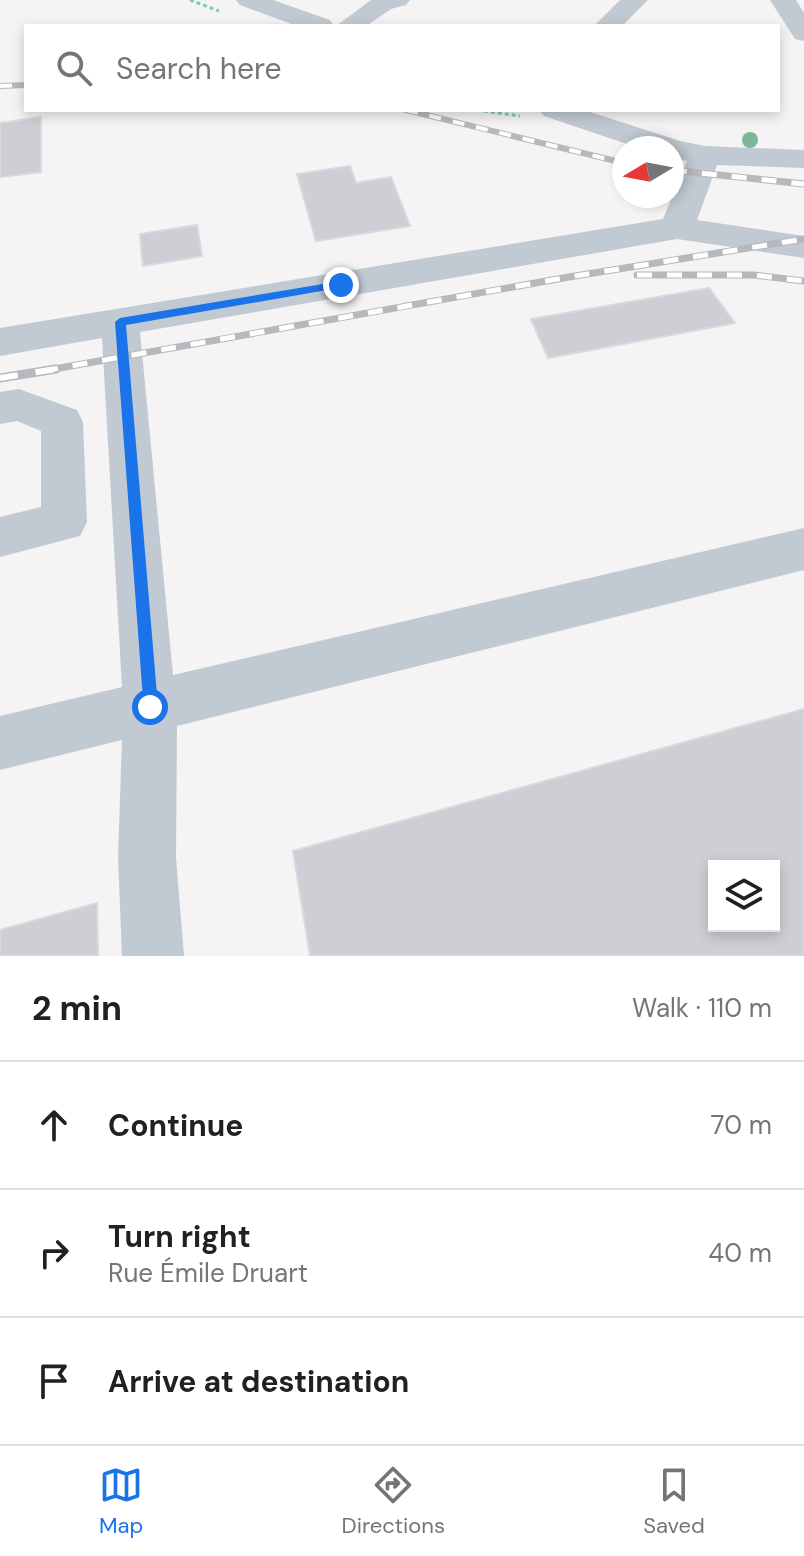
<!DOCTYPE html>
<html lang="en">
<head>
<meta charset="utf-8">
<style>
	body { margin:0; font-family:"DM Sans",sans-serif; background:#f2f2f2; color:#202124 }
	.controls { position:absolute; right:24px; bottom:24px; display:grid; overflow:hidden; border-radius:0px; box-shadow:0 4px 12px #0003 }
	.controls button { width:72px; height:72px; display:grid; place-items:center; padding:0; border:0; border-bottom:2px solid #e0e0e0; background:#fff; color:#202124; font:40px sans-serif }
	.compass { position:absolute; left:612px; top:136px; width:72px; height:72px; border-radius:50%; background:#fff; box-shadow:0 4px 12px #0003; rotate:260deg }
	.stop { position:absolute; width:24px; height:24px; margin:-18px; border:6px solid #1a73e8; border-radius:50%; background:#fff }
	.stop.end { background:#1a73e8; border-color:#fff; box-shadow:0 2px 8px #0008 }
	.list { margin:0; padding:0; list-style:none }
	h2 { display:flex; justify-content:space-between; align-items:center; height:104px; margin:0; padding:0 32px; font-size:34px }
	h2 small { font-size:26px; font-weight:400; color:#757577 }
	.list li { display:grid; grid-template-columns:52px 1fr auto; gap:24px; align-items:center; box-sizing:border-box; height:128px; padding:0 32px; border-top:2px solid #e0e0e0 }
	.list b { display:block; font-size:30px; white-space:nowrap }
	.list p { margin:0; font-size:26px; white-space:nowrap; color:#757577 }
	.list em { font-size:26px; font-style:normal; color:#757577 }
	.icon { flex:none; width:44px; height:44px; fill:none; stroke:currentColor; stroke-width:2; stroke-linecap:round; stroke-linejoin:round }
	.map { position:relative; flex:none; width:804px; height:956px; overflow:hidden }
	.search { position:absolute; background:#fff; box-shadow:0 4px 12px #0003; left:24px; right:24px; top:24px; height:88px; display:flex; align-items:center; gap:20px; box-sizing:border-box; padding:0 28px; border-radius:0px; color:#757577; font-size:30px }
	.sheet { height:488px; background:#fff }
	nav { display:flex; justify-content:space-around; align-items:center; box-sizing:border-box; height:112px; border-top:2px solid #e0e0e0; background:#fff; font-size:22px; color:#757577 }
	nav a { display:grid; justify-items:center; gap:4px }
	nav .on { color:#1a73e8 }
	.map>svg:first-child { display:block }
	.building { fill:#cdcfd5; stroke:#d7d9de; stroke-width:2; fill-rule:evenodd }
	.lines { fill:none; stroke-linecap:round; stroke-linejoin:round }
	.path { stroke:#7ad0a6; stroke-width:3; stroke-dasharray:4 3; stroke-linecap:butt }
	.minor { fill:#c1cad2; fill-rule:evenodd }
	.rail-far2-casing { stroke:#b5b8bd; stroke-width:6 }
	.rail-far1-casing { stroke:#b5b8bd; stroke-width:7 }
	.rail-casing { stroke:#b5b8bd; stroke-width:9 }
	.rail-far2 { stroke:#fff; stroke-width:4; stroke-dasharray:12; stroke-linecap:butt }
	.rail-far1 { stroke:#fff; stroke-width:5; stroke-dasharray:15; stroke-linecap:butt }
	.rail { stroke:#fff; stroke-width:6; stroke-dasharray:18; stroke-linecap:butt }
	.tree { fill:#7bb799 }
	.route { fill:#1a73e8 }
</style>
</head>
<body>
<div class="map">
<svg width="804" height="956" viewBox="0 0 804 956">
	<rect width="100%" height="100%" fill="#f5f3f3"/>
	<g class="building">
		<polygon points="41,117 41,172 0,177 0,123"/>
		<polygon points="350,166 356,183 391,177 410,226 316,241 297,174"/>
		<polygon points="197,225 202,256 143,266 140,234"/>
		<polygon points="709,288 735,323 548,358 531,319"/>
		<path d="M804,709v247h-494l-17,-105zM714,866h60v60h-60z"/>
		<polygon points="97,903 98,956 0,956 0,930"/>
	</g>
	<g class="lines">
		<g class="path">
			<polyline points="190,0 219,11"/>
			<polyline points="477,110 520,116"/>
		</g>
		<g class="minor">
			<polygon points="236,0 273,0 330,20 334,26 297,26 240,5"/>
			<polygon points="371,0 410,0 406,5 391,9 366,26 336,26"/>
			<polygon points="620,0 648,0 622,26 594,26"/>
			<polygon points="770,0 796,0 804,13 804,41 795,39"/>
			<polygon points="539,110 584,110 680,141 705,146 804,150 804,168 717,165 697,220 804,236 804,258 677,239 140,332 173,675 804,528 804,570 177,726 176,858 184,956 122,956 118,858 122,740 0,770 0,716 122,687 102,338 0,356 0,328 663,219 687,161 672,158 672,148 639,148 544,116"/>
			<polygon points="19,389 77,410 83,422 87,522 80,536 0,557 0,517 41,507 41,431 17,421 0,424 0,392"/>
		</g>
		<defs>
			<g id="rail-far2">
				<polyline points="0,86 26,85"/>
				<polyline points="406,110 624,163"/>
			</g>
			<g id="rail-far1">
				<polyline points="672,170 804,184"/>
				<polyline points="637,275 754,275 804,281"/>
				<polyline points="43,371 569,277 804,239"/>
			</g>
			<polyline id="rail" points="0,378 56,369"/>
		</defs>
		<use href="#rail-far2" class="rail-far2-casing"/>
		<use href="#rail-far1" class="rail-far1-casing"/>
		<use href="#rail" class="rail-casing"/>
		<use href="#rail-far2" class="rail-far2"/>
		<use href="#rail-far1" class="rail-far1"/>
		<use href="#rail" class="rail"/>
	</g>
	<circle class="tree" cx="750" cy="140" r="8"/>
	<polygon class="route" points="341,281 346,285 344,287 126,325 158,707 150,715 144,713 115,322 120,318"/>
</svg>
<div class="controls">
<button><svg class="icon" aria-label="layers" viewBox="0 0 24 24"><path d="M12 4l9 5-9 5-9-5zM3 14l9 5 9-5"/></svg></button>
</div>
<svg class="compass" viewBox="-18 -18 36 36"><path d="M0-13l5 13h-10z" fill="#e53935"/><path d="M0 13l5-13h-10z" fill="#757577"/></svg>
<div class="stop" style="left:150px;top:707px"></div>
<div class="stop end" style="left:341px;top:285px"></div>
<div class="search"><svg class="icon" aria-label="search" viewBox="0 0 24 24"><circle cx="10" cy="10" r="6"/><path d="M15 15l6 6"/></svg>Search here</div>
</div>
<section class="sheet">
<h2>2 min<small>Walk · 110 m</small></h2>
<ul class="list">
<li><svg class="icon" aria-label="ahead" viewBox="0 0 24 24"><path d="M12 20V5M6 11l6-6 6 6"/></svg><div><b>Continue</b></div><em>70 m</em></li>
<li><svg class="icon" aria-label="right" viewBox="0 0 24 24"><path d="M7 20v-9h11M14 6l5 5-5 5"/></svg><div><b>Turn right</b><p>Rue Émile Druart</p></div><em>40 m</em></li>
<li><svg class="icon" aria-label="arrive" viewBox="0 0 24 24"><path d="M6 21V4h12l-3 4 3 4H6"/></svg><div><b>Arrive at destination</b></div></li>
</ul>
</section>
<nav>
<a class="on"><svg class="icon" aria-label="map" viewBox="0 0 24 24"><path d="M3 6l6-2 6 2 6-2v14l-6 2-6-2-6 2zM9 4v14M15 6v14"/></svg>Map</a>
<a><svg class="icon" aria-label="directions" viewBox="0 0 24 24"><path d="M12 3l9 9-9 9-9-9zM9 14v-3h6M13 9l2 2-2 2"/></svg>Directions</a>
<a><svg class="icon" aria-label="saved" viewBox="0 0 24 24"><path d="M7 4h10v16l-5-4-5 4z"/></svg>Saved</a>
</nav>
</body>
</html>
